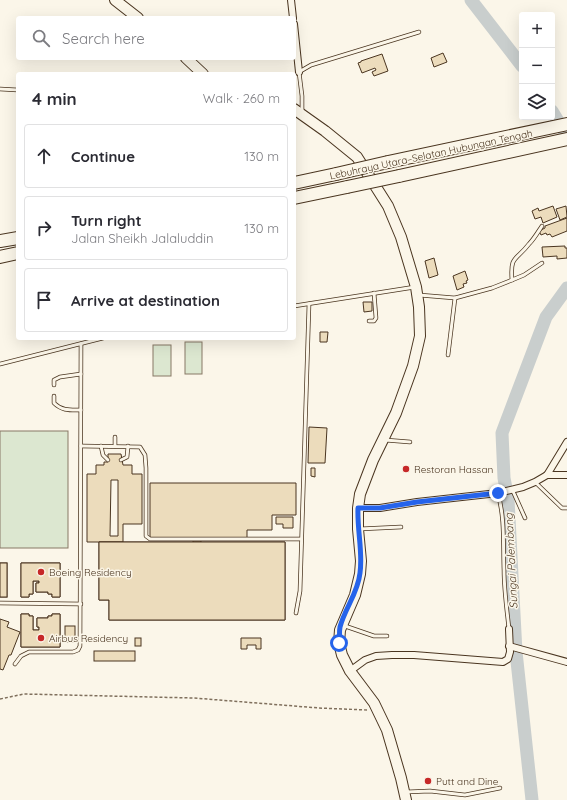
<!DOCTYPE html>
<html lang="en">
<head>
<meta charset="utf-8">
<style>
	body { margin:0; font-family:Quicksand,sans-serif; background:#f7f7f7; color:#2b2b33 }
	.controls { position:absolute; right:12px; top:12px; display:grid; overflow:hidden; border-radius:4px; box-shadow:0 4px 16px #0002 }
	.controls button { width:36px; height:36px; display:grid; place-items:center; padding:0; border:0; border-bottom:1px solid #e1e1e2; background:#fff; color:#2b2b33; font:20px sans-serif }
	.stop { position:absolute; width:12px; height:12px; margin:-9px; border:3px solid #2563eb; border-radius:50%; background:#fff }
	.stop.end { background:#2563eb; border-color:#fff; box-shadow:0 1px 4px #0008 }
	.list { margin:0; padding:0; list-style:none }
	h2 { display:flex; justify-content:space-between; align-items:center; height:52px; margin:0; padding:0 16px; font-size:17px }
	h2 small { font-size:13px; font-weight:400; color:#7c7c81 }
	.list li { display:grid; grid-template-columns:26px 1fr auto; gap:12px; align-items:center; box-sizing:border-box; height:64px; margin:0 8px 8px; padding:0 8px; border:1px solid #e1e1e2; border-radius:4px }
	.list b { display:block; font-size:15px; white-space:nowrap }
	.list p { margin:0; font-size:13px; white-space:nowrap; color:#7c7c81 }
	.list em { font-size:13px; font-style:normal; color:#7c7c81 }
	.icon { flex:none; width:22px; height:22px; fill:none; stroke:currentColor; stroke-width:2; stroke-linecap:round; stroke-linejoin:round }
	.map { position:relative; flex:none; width:567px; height:800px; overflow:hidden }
	.search { position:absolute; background:#fff; box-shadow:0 4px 16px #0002; left:16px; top:16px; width:280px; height:44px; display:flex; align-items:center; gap:10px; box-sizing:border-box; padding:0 14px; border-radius:4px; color:#7c7c81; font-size:15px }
	.panel { position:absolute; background:#fff; box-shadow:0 4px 16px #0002; left:16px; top:72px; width:280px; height:268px; border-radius:4px }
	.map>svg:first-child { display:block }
	.green { fill:#dce7d0; stroke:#887966 }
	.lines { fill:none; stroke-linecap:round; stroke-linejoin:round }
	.river { stroke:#c9cecd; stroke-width:13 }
	.building { fill:#ecdcbc; stroke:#4a3520; fill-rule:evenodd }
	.service-casing { stroke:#4a3520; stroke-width:4.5 }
	.minor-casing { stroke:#4a3520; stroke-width:8 }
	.primary-casing { stroke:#4a3520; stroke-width:12 }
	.motorway-casing { stroke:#4a3520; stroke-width:14 }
	.path { stroke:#7f6f5c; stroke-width:1.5; stroke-dasharray:3 2; stroke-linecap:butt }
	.service { stroke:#fbf6e9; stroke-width:3 }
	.minor { stroke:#fbf6e9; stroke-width:6 }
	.primary { stroke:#fbf6e9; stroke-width:10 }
	.motorway { stroke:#fbf6e9; stroke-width:12 }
	.motorway-bridge-casing { stroke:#4a3520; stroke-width:14; stroke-linecap:butt }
	.motorway-bridge { stroke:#fbf6e9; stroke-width:12 }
	.route { stroke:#2563eb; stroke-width:5 }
	.poi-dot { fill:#c62828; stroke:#fbf6e9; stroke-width:1.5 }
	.labels { text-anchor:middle; stroke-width:3; stroke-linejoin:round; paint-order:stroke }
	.street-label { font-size:10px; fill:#4a3520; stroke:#fbf6e9 }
	.poi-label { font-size:10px; fill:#4a3520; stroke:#fbf6e9; text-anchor:start }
	.water-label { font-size:11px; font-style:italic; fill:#4a3520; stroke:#fbf6e9 }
</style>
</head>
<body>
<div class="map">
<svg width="567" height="800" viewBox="0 0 567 800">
	<rect width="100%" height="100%" fill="#fbf6e9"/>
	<g class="green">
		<rect x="185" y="342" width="17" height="32"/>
		<rect x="153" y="345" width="18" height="31"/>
		<rect x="0" y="431" width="68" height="117"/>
	</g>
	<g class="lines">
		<g class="river">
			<polyline points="471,0 522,66"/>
			<polyline points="552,111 567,136"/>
			<polyline points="532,800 516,652 508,499 504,478 502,433 546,317 567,288"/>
		</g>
	</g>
	<g class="building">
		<polygon points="443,53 447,62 434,67 431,58"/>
		<polygon points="382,54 388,71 374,76 372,72 376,70 375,68 362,73 358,63 361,62 361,61"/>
		<polygon points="553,206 557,217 543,223 541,217 535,219 532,211 538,208 539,211"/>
		<polygon points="566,206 567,217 560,220 556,209"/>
		<polygon points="567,218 567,231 552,237 550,234 547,235 546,233 541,235 539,231 545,228 545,226"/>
		<polygon points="565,246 565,248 567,248 567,258 557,259 557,256 543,257 542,247"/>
		<polygon points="434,258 438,275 429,278 425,261"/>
		<polygon points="465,271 468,280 466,281 467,283 463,284 464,287 457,290 453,276"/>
		<polygon points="363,302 372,302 372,311 364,312"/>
		<polygon points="320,332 328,332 327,342 320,342"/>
		<polygon points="309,427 327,428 325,463 308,463"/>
		<path d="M108,454h13l2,11h9v9h10v50h-19v18h-36v-68h9v-9h8v-3h4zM111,480h7v56h-8z"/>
		<polygon points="311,468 315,468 315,477 311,476"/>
		<polygon points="150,483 296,483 296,515 272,515 272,530 247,530 247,538 201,538 201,542 193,542 193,538 150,538"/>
		<polygon points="276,517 293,517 293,528 283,528 283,524 276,524"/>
		<path d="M99,542h186v78h-176v-20h-10zM131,568h62v10h-62zM202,568h62v10h-62z"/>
		<polygon points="99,542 285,542 285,620 109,620 109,600 99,600"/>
		<rect x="0" y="563" width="7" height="34"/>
		<rect x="0" y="563" width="7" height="34"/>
		<polygon points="21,563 60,563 60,597 52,597 52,594 48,594 48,592 36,592 36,583 39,583 39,581 33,581 33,594 29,594 29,597 21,597"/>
		<polygon points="21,563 60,563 60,597 52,597 52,594 48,594 48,592 36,592 36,583 39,583 39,581 33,581 33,594 29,594 29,597 21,597"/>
		<polygon points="21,614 29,614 29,616 33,616 33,630 39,630 39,627 37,627 37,618 48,618 48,616 52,616 52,614 60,614 60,647 21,647"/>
		<polygon points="21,614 29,614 29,616 33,616 33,630 39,630 39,627 37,627 37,618 48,618 48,616 52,616 52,614 60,614 60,647 21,647"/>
		<polygon points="0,619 9,622 7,627 20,632 11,655 9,655 3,670 0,669"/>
		<rect x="65" y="626" width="10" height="16"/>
		<rect x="135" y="638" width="6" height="8"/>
		<polygon points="241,638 261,638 261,649 256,649 256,645 247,645 247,649 241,649"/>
		<rect x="94" y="651" width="41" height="10"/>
	</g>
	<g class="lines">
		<defs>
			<g id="service">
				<polyline points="0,89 18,90"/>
				<polyline points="302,112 302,96 299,72 311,65 419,32"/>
				<polyline points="512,280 524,275 542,263"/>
				<path d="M419,295l36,3 37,-10 20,-8c-2,-25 4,-19 17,-36 5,-5 9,-12 13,-18"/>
				<polyline points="294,306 415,287"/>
				<polyline points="369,321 374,321 376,318 374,293"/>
				<polyline points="448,355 455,298"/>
				<polyline points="0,364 103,338"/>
				<polyline points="54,385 54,380 60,377 81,374"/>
				<path d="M54,396v7c8,8 16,7 27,7"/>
				<polyline points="115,437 115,446"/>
				<polyline points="385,440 410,442"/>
				<polyline points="81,446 140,447 145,455 146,468 146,536 150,539 301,539"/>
				<polyline points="101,446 103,455 108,460"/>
				<polyline points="121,460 127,457 128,446"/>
				<polyline points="535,482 562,508 567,508"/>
				<polyline points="512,489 525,518"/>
				<path d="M498,494c7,24 5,51 6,76 0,20 3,40 5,59"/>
				<polyline points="359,529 401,527"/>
				<polyline points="0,603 81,604"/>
				<polyline points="296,613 300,591 309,304"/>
				<polyline points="345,626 374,636 387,636"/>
				<polyline points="15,664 21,656 29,652 73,652 78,650 80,646 81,344"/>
				<polyline points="406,792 430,791 465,795 500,788"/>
			</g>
			<g id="minor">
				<polyline points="291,0 293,18"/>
				<polyline points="294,24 299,72"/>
				<polyline points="547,475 567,475"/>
				<polyline points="358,508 380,508 417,502 498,493 523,487 535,482 547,475 567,442"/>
				<polyline points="509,646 567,662"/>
				<polyline points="350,671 365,660 376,656 392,655 414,655 503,662 508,659 510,652 509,629"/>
			</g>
			<g id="primary">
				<polyline points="115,0 138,18"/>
				<polyline points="186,58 203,74"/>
				<polyline points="294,109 325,131 357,157 388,206 401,237 416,287 419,307 420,336 413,366 396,413 373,460 360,494 358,508 358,529 361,561 360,574 355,595 340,630 339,643 342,655 350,671 374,703 387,730 401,778 406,800"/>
			</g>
			<g id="motorway">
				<polyline points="388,162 567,124"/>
				<polyline points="399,176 567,139"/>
				<polyline points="294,183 336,174"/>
				<polyline points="294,198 347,187"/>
				<polyline points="0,241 18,238"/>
				<polyline points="0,257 18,253"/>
			</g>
		</defs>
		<use href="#service" class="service-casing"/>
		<use href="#minor" class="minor-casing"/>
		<use href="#primary" class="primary-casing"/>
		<use href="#motorway" class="motorway-casing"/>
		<polyline class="path" points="0,699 24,694 194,698 319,708 367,710"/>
		<use href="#service" class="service"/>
		<use href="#minor" class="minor"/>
		<use href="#primary" class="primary"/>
		<use href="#motorway" class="motorway"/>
		<defs>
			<g id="motorway-bridge">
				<polyline points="336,174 388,162"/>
				<polyline points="347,187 399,176"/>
			</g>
		</defs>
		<use href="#motorway-bridge" class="motorway-bridge-casing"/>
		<use href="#motorway-bridge" class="motorway-bridge"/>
	</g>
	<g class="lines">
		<path class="route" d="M339,643c1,-5 0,-11 1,-16 5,-19 18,-34 20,-54 3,-21 -3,-43 -2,-65h22l37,-6 81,-9"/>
	</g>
	<g class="poi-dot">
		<circle cx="406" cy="469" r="4"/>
		<circle cx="41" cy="572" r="4"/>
		<circle cx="41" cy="638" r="4"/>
		<circle cx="428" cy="781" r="4"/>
	</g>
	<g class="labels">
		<g class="street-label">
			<text transform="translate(431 154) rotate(-12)" y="4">Lebuhraya Utara–Selatan Hubungan Tengah</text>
		</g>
		<g class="poi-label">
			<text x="414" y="473">Restoran Hassan</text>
			<text x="49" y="576">Boeing Residency</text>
			<text x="49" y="642">Airbus Residency</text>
			<text x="436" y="785">Putt and Dine</text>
		</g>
		<g class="water-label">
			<text transform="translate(511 561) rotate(-93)" y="4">Sungai Palembang</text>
		</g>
	</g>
</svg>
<div class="controls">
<button>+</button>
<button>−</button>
<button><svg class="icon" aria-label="layers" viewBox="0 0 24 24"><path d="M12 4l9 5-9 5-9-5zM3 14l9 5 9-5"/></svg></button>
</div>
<div class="stop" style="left:339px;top:643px"></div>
<div class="stop end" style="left:498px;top:493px"></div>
<div class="search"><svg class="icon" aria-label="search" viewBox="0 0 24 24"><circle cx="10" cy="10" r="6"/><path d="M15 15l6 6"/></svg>Search here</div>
<section class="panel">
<h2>4 min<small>Walk · 260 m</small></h2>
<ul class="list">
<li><svg class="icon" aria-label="ahead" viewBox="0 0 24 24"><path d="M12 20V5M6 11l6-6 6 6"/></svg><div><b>Continue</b></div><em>130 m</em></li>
<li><svg class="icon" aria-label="right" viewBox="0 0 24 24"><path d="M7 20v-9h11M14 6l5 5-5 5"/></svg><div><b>Turn right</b><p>Jalan Sheikh Jalaluddin</p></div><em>130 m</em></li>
<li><svg class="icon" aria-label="arrive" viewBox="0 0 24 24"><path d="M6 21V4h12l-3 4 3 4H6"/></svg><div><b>Arrive at destination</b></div></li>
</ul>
</section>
</div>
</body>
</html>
